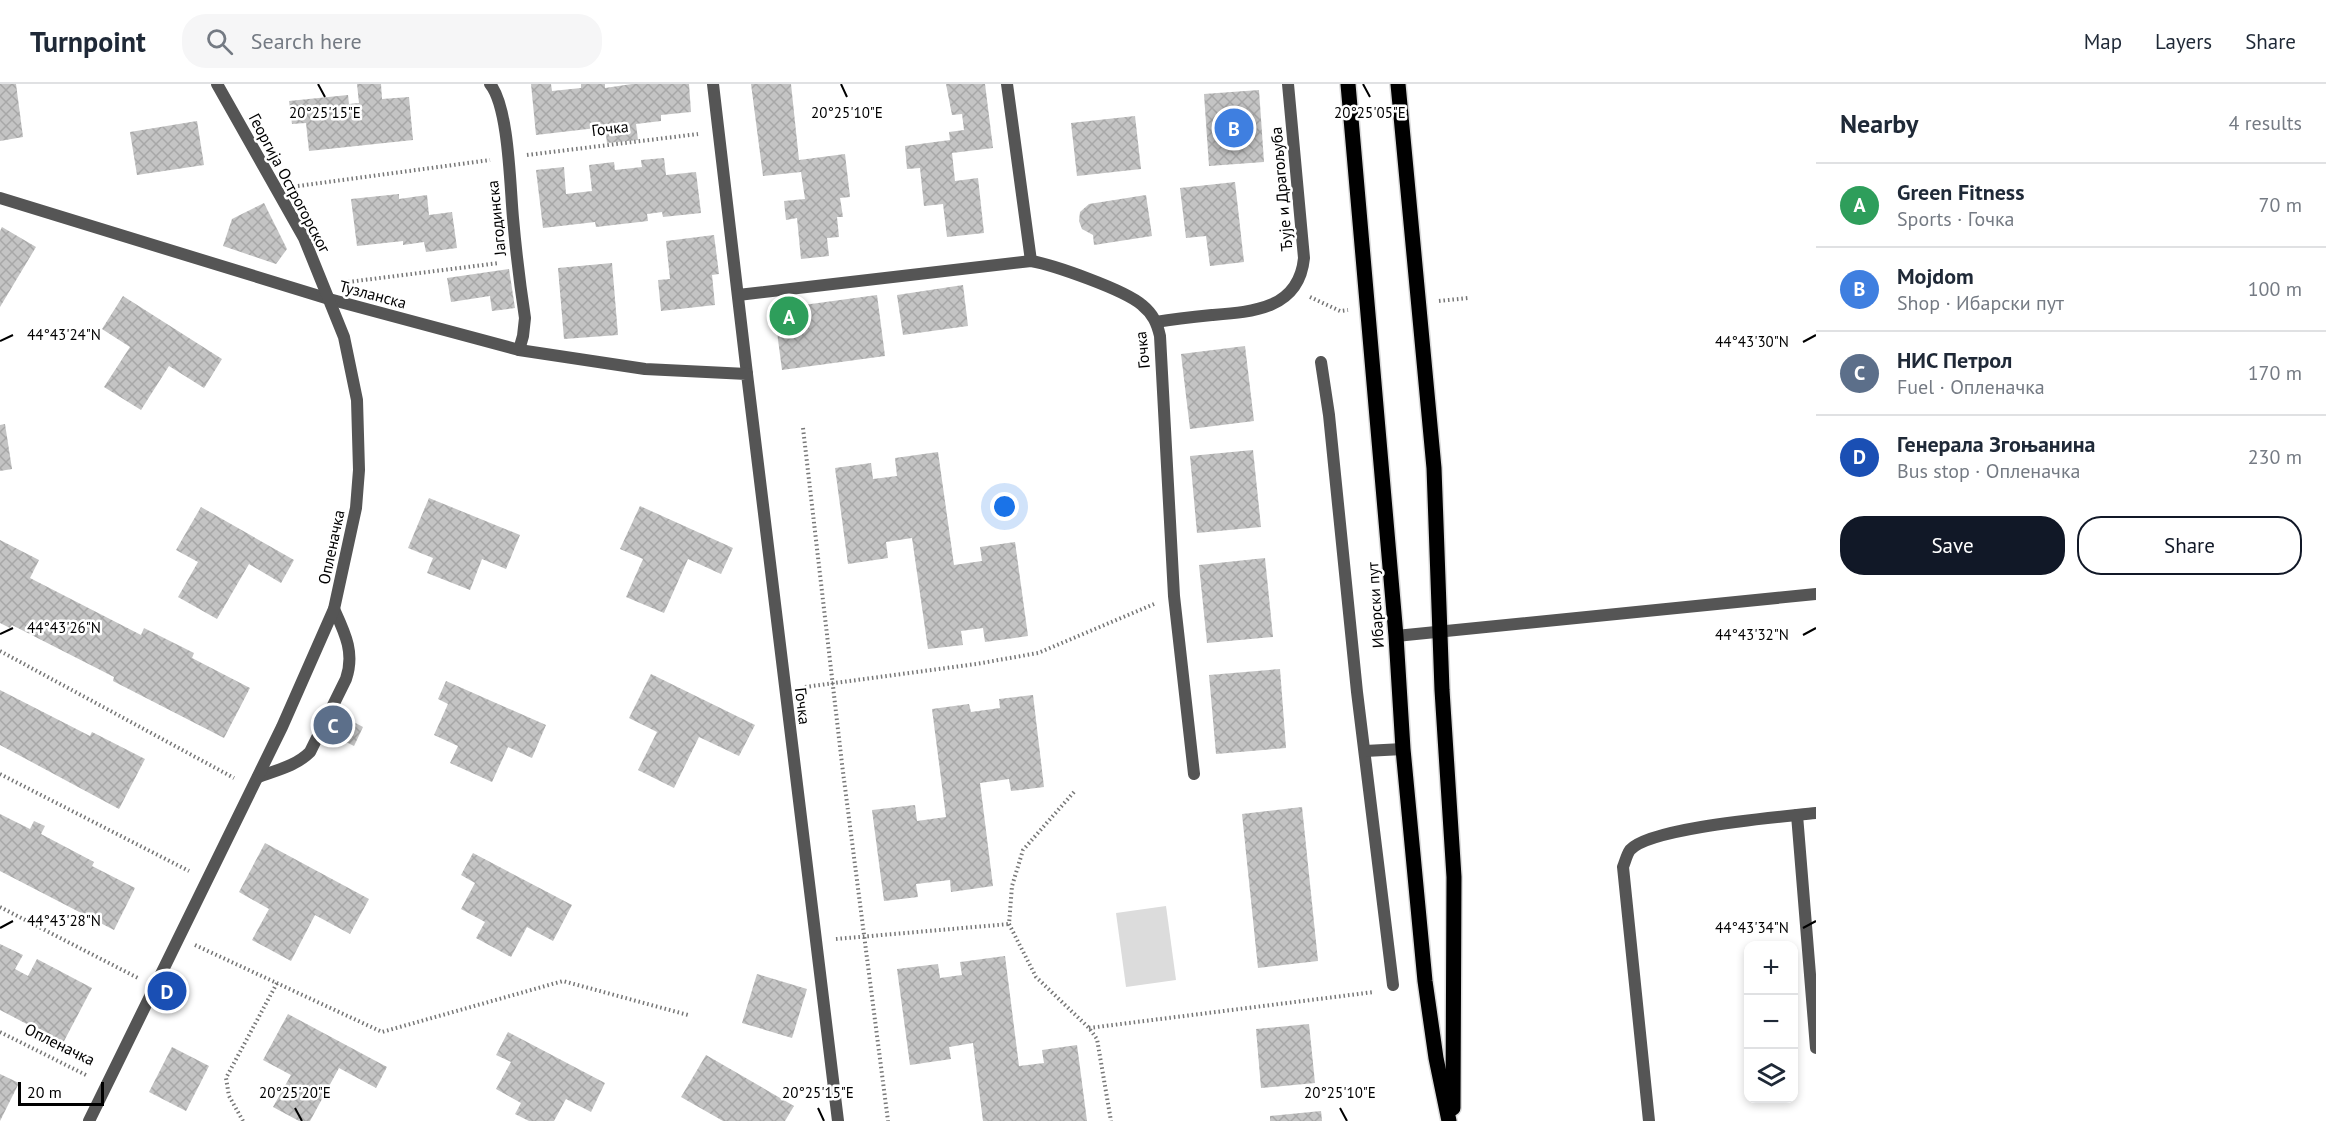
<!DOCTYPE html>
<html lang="en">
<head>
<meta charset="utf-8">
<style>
	body { margin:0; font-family:"PT Sans",sans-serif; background:#f6f6f7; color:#1f2937 }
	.controls { position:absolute; right:18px; bottom:18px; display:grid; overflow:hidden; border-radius:12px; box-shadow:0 3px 9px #0003 }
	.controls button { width:54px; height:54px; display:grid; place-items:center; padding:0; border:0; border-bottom:2px solid #e0e1e3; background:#fff; color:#1f2937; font:30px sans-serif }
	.scale { position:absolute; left:18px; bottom:15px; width:86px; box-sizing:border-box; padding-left:6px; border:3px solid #000; border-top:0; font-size:16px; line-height:21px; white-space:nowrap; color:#000; -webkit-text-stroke:4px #fff; paint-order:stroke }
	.you { position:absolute; left:1005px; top:423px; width:21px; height:21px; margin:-15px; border:4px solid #fff; border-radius:50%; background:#1a73e8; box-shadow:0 0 0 9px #1a73e833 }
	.badge { display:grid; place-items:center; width:39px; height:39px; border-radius:50%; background:#111827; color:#fff; font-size:20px; font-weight:700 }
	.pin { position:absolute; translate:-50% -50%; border:3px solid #fff; box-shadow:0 2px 6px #0006 }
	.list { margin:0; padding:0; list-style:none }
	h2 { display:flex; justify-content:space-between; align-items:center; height:78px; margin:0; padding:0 24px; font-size:26px }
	h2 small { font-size:20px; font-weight:400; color:#747a83 }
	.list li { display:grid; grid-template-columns:39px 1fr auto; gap:18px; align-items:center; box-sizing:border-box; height:84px; padding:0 24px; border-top:2px solid #e0e1e3 }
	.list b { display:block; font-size:22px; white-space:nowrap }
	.list p { margin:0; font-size:20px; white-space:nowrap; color:#747a83 }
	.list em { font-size:20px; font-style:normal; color:#747a83 }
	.actions { display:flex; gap:12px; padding:18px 24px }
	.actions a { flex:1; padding:14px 0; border:2px solid #111827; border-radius:24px; text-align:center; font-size:21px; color:#111827 }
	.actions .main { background:#111827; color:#fff }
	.icon { flex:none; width:33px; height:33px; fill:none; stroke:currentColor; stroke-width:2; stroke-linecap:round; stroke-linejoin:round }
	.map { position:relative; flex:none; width:1816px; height:1037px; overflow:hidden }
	header { display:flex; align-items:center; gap:36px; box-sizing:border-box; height:84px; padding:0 30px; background:#fff; border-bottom:2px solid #e0e1e3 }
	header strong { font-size:28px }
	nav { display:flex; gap:33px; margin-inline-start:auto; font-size:21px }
	.search { width:420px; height:54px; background:#f6f6f7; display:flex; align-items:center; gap:15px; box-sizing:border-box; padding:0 21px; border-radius:24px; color:#747a83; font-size:22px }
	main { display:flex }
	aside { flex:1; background:#fff }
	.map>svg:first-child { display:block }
	.garden { fill:#dcdcdc }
	.building { fill:url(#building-cross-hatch) }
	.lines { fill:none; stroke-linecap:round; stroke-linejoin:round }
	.primary-casing { stroke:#dbdbdb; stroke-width:18 }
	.path { stroke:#777; stroke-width:4; stroke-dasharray:1.5 3; stroke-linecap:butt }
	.service { stroke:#555; stroke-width:12 }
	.minor { stroke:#555; stroke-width:12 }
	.tertiary { stroke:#555; stroke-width:12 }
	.primary { stroke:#000; stroke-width:15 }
	.ticks { fill:none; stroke:#000; stroke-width:2 }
	.labels { text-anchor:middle; stroke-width:5; stroke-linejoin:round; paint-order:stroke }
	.street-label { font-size:16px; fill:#000; stroke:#fff }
	.ticks-label { font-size:15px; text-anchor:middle; fill:#000; stroke:#fff; stroke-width:5; stroke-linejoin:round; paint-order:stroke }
</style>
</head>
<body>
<header>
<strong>Turnpoint</strong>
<div class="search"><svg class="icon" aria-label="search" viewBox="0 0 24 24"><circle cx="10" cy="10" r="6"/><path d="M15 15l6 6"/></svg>Search here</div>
<nav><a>Map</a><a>Layers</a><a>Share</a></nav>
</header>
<main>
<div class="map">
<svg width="1816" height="1037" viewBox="0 0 1816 1037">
	<defs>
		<pattern id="building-cross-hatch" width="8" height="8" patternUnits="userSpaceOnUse" patternTransform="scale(1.5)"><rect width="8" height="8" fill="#c4c4c4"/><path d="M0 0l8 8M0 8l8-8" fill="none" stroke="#a7a7a7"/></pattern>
	</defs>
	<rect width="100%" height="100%" fill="#fff"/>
	<polygon class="garden" points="1166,822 1176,896 1126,903 1116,829"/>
	<g class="building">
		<polygon points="0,0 16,0 23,53 0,57"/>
		<polygon points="357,0 381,0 382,15 409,13 413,56 309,67 306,39 292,40 289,17 348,11 349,20 359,19"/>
		<polygon points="531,0 551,0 552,7 581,4 581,0 605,0 605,4 632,0 689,0 691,28 661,31 661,37 636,40 638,56 607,59 605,43 536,51"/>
		<polygon points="751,0 791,0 799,76 845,70 850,113 840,114 843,133 837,133 839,153 827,154 829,172 801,175 797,134 786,136 784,117 805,115 801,88 763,92"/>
		<polygon points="946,0 985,0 993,64 952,69 955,97 978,94 984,149 947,153 943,120 924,122 920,84 907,85 905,62 950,56 949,48 964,46 962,30 952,31"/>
		<polygon points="1259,6 1264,78 1209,82 1204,10"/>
		<polygon points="1135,32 1141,85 1077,92 1071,39"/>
		<polygon points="197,37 204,81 137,91 130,48"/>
		<polygon points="664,74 666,91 696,88 701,129 663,133 662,128 647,130 648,137 596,143 595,138 543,144 536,86 564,83 566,110 592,107 589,81 614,78 615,86 642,83 641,76"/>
		<polygon points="1235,98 1244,178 1210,182 1206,152 1186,154 1180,104"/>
		<polygon points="399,110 399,115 427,111 429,131 452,128 457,164 426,168 424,158 403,161 403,157 357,162 351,115"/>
		<polygon points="1146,111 1152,152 1094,161 1093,151 1082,145 1079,137 1080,128 1089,120"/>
		<polygon points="264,119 287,165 276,180 223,162 232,135"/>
		<polygon points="2,143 36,163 0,223 0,147"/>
		<polygon points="714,151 719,190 712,191 715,221 661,227 658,196 670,195 666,157"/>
		<polygon points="612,179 618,251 564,255 558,184"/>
		<polygon points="509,185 515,224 492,227 490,212 451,218 447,194"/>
		<polygon points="963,201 968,242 903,251 897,211"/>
		<polygon points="877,211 885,272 782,286 774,225"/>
		<polygon points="123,212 222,275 204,304 169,282 141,326 104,303 130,263 102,245"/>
		<polygon points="1245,262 1254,337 1190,345 1181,270"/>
		<polygon points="5,340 12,385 0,387 0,341"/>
		<polygon points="1253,366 1261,443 1197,449 1190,372"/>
		<polygon points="938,368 954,481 982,477 980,463 1015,458 1028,552 985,558 983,544 961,547 963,561 928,565 912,454 886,458 888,474 848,480 835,384 871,379 873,395 897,392 895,374"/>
		<polygon points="429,414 520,451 506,485 482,475 470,506 427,489 433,474 408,464"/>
		<polygon points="640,422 733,464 721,490 688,475 664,529 626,513 643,475 620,465"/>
		<polygon points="201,423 294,476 281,499 249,480 217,535 178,513 198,478 176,466"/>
		<polygon points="0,456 39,476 30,494 141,551 144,544 194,569 192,574 250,604 224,654 113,597 114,593 12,541 10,544 0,539"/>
		<polygon points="1265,474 1273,553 1207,559 1199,481"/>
		<polygon points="1280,585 1286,664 1216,670 1209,591"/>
		<polygon points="651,590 755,641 739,672 699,653 674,704 638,686 657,648 629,634"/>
		<polygon points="446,597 546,641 532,674 508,663 492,698 450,679 458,662 434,651 448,620 438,615"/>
		<polygon points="0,606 90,652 92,648 145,675 119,725 0,661"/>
		<polygon points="1033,611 1044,703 1011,707 1009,695 980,699 993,802 951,808 950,796 916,800 918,813 884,817 872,726 915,721 917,737 946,733 932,625 969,620 971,628 1000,624 999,615"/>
		<polygon points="346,634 363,643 354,662 336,653"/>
		<polygon points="1302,723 1318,877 1258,884 1242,730"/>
		<polygon points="0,730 30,745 34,737 45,742 41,750 94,778 92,782 135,804 114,846 0,787"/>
		<polygon points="265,759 369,815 350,850 315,831 291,877 252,856 269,825 239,808"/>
		<polygon points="473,769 572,821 553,857 527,843 511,873 476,854 485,838 461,825 475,799 461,791"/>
		<polygon points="0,860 23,871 15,885 28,892 37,875 92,904 63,959 0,926"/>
		<polygon points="1005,872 1019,982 1044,979 1042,966 1077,961 1087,1037 983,1037 973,959 949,963 951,975 910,981 897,885 938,880 940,894 962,891 960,878"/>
		<polygon points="757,890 807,905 792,954 742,939"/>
		<polygon points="288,930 387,983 376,1004 339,984 310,1037 299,1037 273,1023 291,991 263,976"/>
		<polygon points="1309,940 1315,999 1261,1004 1256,945"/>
		<polygon points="508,948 605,999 591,1028 566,1015 554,1037 529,1037 515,1030 521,1019 496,1005 511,978 496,971"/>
		<polygon points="172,963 209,982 186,1027 149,1008"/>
		<polygon points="706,971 794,1022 785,1037 723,1037 681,1013"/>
		<polygon points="0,990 19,999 0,1037"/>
		<polygon points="1321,1027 1322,1037 1270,1037 1270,1032"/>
	</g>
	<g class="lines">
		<defs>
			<g id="primary">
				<polyline points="1348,0 1396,552 1403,665 1425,897 1436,974 1449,1037"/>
				<polyline points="1398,0 1434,384 1442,606 1454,793 1453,1024"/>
			</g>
		</defs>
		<use href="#primary" class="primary-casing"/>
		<g class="path">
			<polyline points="527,71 698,50"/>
			<polyline points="298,102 490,76"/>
			<polyline points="348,198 499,179"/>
			<polyline points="1310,213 1340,227 1348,226"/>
			<polyline points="1439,217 1468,214"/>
			<polyline points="803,344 842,680 888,1037"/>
			<polyline points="0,567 234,694"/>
			<polyline points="805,603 976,580 1038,569 1154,520"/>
			<polyline points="0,690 189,787"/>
			<polyline points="1074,708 1023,766 1012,802 1009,840 1036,893 1089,944 1097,955 1111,1037"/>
			<polyline points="0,823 138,894"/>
			<polyline points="836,855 1009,840"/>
			<polyline points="195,861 382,948 563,897 688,931"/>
			<polyline points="1089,944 1374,908"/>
			<polyline points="0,948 88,992"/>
			<polyline points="243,1037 229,1012 226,994 277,899"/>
		</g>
		<g class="service">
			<path d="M1156,238c19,-3 37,-5 56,-7 41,-3 87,-6 92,-57l-16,-174"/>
			<polyline points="1321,278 1329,331 1357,608 1393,901"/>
			<polyline points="1365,667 1403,665"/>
			<path d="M258,693c19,-7 38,-11 52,-25l36,-73c9,-26 -1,-46 -12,-70"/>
			<polyline points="1797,731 1816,964"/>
			<path d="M1649,1037l-26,-254c2,-5 4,-13 7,-17 20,-23 152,-33 186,-37"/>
		</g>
		<g class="minor">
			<path d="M490,0c19,23 20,103 23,134 3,34 7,67 12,100l-2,18 -4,14"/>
			<polyline points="713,0 747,290"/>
			<polyline points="1007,0 1031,177"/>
			<polyline points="0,114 329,215"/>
			<path d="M738,211l293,-34c23,4 94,29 111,44 11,9 15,18 18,31l14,260 20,178"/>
			<polyline points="1396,552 1816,510"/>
		</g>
		<g class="tertiary">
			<path d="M329,215l190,51 126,19 102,5c28,249 63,498 91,747"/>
			<polyline points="89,1037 282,643 334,525 356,424 359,386 357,316 344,253 304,154 217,0"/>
		</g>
		<use href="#primary" class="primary"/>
	</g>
	<path class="ticks" d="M318,0l7,13M841,0l6,13M1363,0l7,13M0,257l13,-6M1803,258l13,-7M0,550l13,-6M1803,551l13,-7M0,844l13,-7M1803,844l13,-7M295,1024l7,13M818,1024l6,13M1340,1024l7,13"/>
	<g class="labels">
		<g class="street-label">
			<text transform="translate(610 44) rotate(-7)" y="6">Гочка</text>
			<text transform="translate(290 99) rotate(62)" y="6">Георгија Острогорског</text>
			<text transform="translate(1281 105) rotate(-95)" y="6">Ђује и Драгољуба</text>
			<text transform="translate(496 134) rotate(-96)" y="6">Јагодинска</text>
			<text transform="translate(373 210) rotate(15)" y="6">Тузланска</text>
			<text transform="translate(1142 266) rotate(-96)" y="6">Гочка</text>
			<text transform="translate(331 463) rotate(-78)" y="6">Опленачка</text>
			<text transform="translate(1375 521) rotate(-94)" y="6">Ибарски пут</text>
			<text transform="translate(803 622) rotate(83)" y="6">Гочка</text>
			<text transform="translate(60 960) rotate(26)" y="6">Опленачка</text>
		</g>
	</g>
	<g class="ticks-label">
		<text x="325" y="34">20°25'15"E</text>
		<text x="847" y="34">20°25'10"E</text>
		<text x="1370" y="34">20°25'05"E</text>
		<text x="64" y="256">44°43'24"N</text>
		<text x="1752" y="263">44°43'30"N</text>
		<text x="64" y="549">44°43'26"N</text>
		<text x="1752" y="556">44°43'32"N</text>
		<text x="64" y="842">44°43'28"N</text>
		<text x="1752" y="849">44°43'34"N</text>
		<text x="295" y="1014">20°25'20"E</text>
		<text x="818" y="1014">20°25'15"E</text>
		<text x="1340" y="1014">20°25'10"E</text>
	</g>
</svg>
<div class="controls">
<button>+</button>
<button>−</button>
<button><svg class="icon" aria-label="layers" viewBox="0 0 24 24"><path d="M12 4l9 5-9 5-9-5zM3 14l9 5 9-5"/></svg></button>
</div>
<div class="scale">20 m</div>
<div class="you"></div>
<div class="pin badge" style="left:789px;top:232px;background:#2e9e5b">A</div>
<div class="pin badge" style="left:1234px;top:44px;background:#3f7fe0">B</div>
<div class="pin badge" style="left:333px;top:641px;background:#5c6f8a">C</div>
<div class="pin badge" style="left:167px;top:907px;background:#1a4fb4">D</div>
</div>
<aside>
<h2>Nearby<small>4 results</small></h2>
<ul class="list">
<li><span class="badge" style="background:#2e9e5b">A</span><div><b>Green Fitness</b><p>Sports · Гочка</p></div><em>70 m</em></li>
<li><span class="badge" style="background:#3f7fe0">B</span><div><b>Mojdom</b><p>Shop · Ибарски пут</p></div><em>100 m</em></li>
<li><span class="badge" style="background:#5c6f8a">C</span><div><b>НИС Петрол</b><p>Fuel · Опленачка</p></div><em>170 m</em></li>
<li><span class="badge" style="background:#1a4fb4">D</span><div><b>Генерала Згоњанина</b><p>Bus stop · Опленачка</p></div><em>230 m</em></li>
</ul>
<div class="actions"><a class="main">Save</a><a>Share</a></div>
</aside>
</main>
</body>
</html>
